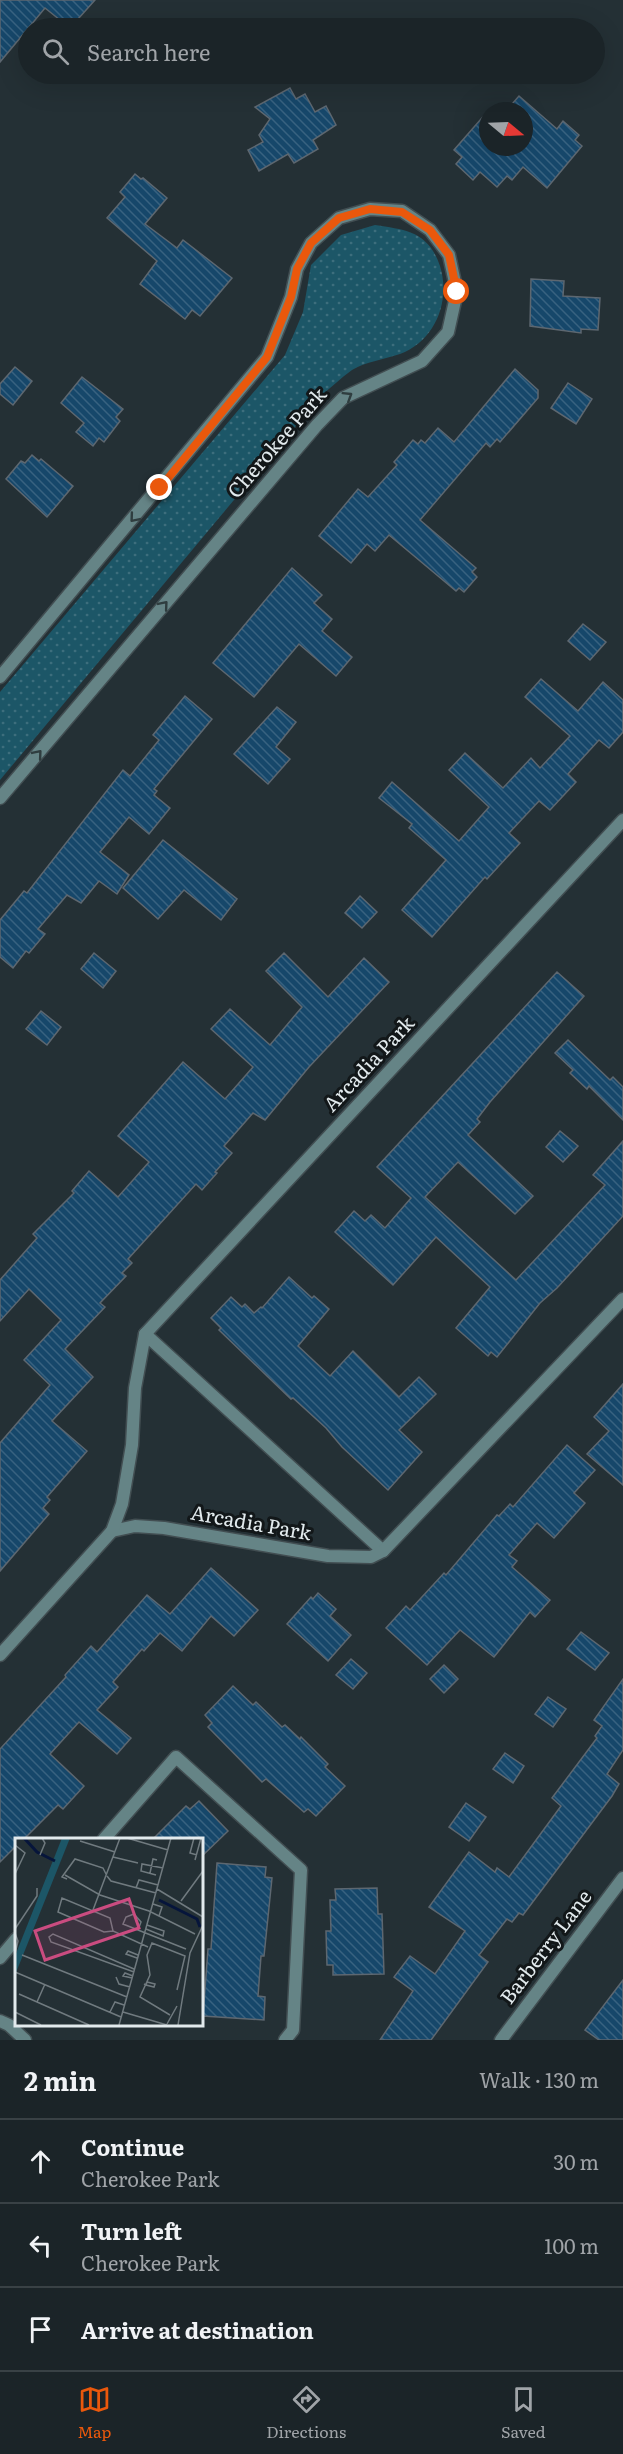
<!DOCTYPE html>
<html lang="en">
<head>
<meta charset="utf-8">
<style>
	body { margin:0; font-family:Literata,serif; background:#242c30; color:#f1f3f6 }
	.compass { position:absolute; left:479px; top:102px; width:54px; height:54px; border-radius:50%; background:#1b2428; box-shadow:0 6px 24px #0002; rotate:109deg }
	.stop { position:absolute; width:18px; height:18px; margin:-14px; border:4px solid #ea580c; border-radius:50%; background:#fff }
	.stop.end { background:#ea580c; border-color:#fff; box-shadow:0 2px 6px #0008 }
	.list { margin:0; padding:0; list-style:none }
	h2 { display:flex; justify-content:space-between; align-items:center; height:78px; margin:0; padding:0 24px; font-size:26px }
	h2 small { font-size:20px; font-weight:400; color:#a0a4a8 }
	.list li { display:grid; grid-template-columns:39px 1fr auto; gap:18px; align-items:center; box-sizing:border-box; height:84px; padding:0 24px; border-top:2px solid #394145 }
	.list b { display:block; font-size:22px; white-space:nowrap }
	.list p { margin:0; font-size:20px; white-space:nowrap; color:#a0a4a8 }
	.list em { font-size:20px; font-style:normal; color:#a0a4a8 }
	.icon { flex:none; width:33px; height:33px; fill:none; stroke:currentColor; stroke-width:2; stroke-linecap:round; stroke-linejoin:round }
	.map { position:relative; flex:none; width:623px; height:2040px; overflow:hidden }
	.search { position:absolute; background:#1b2428; box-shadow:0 6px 24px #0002; left:18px; right:18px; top:18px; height:66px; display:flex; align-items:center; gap:15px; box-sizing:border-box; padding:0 21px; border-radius:33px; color:#a0a4a8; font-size:22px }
	.sheet { height:330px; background:#1b2428 }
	nav { display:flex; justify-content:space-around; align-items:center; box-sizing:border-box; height:84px; border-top:2px solid #394145; background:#1b2428; font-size:16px; color:#a0a4a8 }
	nav a { display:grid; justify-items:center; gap:3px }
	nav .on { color:#ea580c }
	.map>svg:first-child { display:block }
	.grass { fill:url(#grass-dots) }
	.building { fill:url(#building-back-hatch); stroke:#5d6770; stroke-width:1.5 }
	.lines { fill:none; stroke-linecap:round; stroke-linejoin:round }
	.street-casing { stroke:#424e52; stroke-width:15 }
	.street { stroke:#658486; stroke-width:12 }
	.oneway { stroke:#2f3d3f }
	.route { stroke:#ea580c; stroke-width:8 }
	.labels { text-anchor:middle; stroke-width:6; stroke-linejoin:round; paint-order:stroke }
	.street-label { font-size:20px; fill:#e2eaed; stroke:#121719 }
	.inset-river { fill:none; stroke:#06153b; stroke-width:3 }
	.inset-road { fill:none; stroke:#707a7f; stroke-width:1.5 }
	.view { fill:#ca4c80; fill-opacity:0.15; stroke:#ca4c80; stroke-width:3 }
	.inset-edge { fill:none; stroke:#e2eaed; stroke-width:3 }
</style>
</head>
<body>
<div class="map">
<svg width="623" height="2040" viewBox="0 0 623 2040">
	<defs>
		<pattern id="grass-dots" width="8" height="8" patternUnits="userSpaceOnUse" patternTransform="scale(1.5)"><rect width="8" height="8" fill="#1c5667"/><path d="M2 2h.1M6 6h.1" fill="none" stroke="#3d6e7d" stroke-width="1.8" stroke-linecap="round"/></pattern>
		<pattern id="building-back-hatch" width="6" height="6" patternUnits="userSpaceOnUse" patternTransform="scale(1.5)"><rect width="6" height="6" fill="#16476a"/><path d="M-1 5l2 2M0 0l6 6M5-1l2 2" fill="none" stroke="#386280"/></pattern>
	</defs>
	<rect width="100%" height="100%" fill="#243035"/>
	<path class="grass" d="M375,225c31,5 53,6 65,41 11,35 -5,75 -40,88 -15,5 -35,8 -48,16 -11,8 -22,18 -32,27l-320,383v-88l285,-337 18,-43 8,-47 30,-30z"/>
	<g class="building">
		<polygon points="0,0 95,0 70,28 45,8 0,62"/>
		<polygon points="290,88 296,99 305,94 315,112 326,106 336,125 313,140 318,149 294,163 288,154 259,171 248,150 263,142 259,135 270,119 255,107"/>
		<polygon points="519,96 557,129 563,121 579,135 575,140 582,146 547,188 523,167 512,180 507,176 497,187 480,172 473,180 456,164 462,157 454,150 488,111 488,147 524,147 524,111 506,111"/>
		<polygon points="135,174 141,179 143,178 167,198 145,224 177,248 183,240 232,278 200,316 192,310 185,319 140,284 157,261 107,218 125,197 120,192"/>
		<polygon points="531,279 564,281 563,296 600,298 598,330 581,329 581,333 530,326"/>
		<polygon points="15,367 32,381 13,405 0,394 0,384"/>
		<polygon points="515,369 538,390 538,398 500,442 497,439 490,447 486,443 420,520 476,568 472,572 477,577 464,592 459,588 456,591 389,535 375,551 367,544 351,563 319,536 358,489 368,497 397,465 394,462 413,440 418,444 421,440 425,443 438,428 454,442"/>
		<polygon points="82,377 123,409 116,417 120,421 104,442 99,438 93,446 76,432 84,423 61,403"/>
		<polygon points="568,383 592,399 576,424 551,408"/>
		<polygon points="32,455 39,461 41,459 73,486 47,517 6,479 21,461 25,463"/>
		<polygon points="292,568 322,595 314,603 332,619 322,631 352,657 336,676 299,644 254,697 213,663"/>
		<polygon points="583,624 606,642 590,660 568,641"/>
		<polygon points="541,679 578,711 603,682 623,700 623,732 609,748 599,740 568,774 576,782 550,810 539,801 509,833 520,843 487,879 485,877 432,937 402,910 446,860 409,828 412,824 379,798 392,782 459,841 489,807 449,770 465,753 503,788 531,758 540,768 570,736 525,697"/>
		<polygon points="185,696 212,719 154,789 157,791 154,795 170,808 149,834 129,817 100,852 129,875 117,894 99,881 81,903 67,895 38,929 45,934 29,953 26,951 13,968 0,957 0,920 24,891 27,893 123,770 130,776 159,740 153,735"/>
		<polygon points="277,707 296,722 276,747 290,759 268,784 234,754"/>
		<polygon points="163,840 237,899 221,920 184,890 158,919 123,888"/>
		<polygon points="360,896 377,912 362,928 345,913"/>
		<polygon points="94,953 116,971 103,988 81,969"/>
		<polygon points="284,953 328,997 364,958 389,982 309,1067 265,1120 253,1113 224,1146 232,1153 215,1172 217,1173 202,1190 196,1184 128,1259 132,1263 122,1273 126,1276 100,1303 105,1307 65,1349 93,1377 52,1421 87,1451 47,1497 50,1500 43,1508 49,1514 0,1571 0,1443 50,1385 24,1360 61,1320 29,1289 0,1321 0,1280 37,1238 33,1234 74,1193 72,1191 89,1171 118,1197 149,1162 118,1136 183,1062 225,1099 253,1067 211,1029 230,1009 270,1045 302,1007 266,971"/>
		<polygon points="557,972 584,996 490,1102 477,1119 480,1122 468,1135 533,1196 515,1214 458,1162 425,1197 516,1280 605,1185 593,1175 623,1141 623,1216 557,1288 540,1303 497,1357 491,1352 488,1356 456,1328 490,1287 436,1237 393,1285 335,1232 354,1211 365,1221 371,1215 385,1228 411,1198 377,1167"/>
		<polygon points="41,1011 61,1027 47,1045 26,1029"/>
		<polygon points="568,1040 610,1080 613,1077 623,1087 623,1120 589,1086 587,1089 570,1073 573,1070 555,1053"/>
		<polygon points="560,1131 578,1146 563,1162 546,1147"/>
		<polygon points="289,1277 312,1298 314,1296 329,1309 298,1346 330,1376 353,1351 399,1397 419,1377 436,1394 399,1430 422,1452 388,1490 342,1447 326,1428 293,1398 291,1399 219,1330 221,1328 211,1318 231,1297 242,1307 245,1304 254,1313 261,1307 262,1308"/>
		<polygon points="623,1384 623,1485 587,1454 609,1431 594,1417"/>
		<polygon points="567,1445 595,1470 574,1493 585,1503 554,1538 537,1523 509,1555 517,1561 512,1567 550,1600 535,1617 530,1612 494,1657 460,1630 427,1665 386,1628 406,1606 410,1610 444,1573 446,1575 497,1515 499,1516 510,1504 513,1507"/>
		<polygon points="211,1568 258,1610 234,1636 211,1616 182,1651 160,1633 144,1651 142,1649 113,1682 118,1687 97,1710 131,1738 117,1754 79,1722 50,1754 84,1786 63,1809 58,1805 24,1839 16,1839 16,1846 0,1862 0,1749 66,1677 65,1675 91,1646 97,1652 147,1595 170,1614"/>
		<polygon points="318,1593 336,1609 330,1616 351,1635 328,1661 287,1624 311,1597 313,1599"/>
		<polygon points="581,1632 609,1653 595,1670 567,1649"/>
		<polygon points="351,1659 367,1673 353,1689 336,1675"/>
		<polygon points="444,1665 458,1679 444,1693 430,1679"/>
		<polygon points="623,1679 623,1750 607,1774 619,1784 612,1796 523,1915 519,1913 512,1922 507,1919 479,1955 488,1962 431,2040 380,2040 413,1991 394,1977 410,1956 435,1974 465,1931 429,1907 469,1852 495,1872 497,1868 509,1877 561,1806 552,1798 597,1738 595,1736 602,1726 594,1720"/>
		<polygon points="233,1686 253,1705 256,1702 282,1727 285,1725 300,1739 301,1737 328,1764 325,1767 345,1786 316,1816 308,1809 304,1812 266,1779 262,1782 208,1727 212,1723 205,1715"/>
		<polygon points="548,1697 566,1709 553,1727 535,1714"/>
		<polygon points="505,1753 524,1766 513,1783 493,1769"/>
		<polygon points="199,1801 228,1831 201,1857 201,1839 153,1839 186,1806 190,1809"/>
		<polygon points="466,1803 486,1817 469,1841 449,1827"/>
		<polygon points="217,1863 266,1867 265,1877 272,1878 264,1956 261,1956 258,1996 265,1997 264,2020 203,2016 208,1949 211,1949"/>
		<polygon points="377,1888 378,1914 382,1914 384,1974 333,1975 333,1965 327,1965 326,1931 331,1931 330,1900 336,1900 335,1889"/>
		<polygon points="623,1980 623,2040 599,2040 585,2030"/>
	</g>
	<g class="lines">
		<defs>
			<g id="street">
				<polyline points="0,677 267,357 291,297 297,269 311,243 339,218 370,209 402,211 430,230 449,255 457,292 448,332 422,361 343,398 317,425 0,798"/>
				<polyline points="145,1334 383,1551"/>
				<polyline points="112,1531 135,1526 164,1528 328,1556 371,1557 383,1551 623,1299"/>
				<polyline points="0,1655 112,1531 122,1504 132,1445 135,1388 145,1334 623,820"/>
				<polyline points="104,1839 176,1757 301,1870 293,2030 285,2040"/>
				<polyline points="0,1958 16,1939"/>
				<polyline points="0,2021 9,2025 25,2040"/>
				<polyline points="501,2040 623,1878"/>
			</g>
		</defs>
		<use href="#street" class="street-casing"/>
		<use href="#street" class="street"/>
	</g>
	<defs><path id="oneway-chevron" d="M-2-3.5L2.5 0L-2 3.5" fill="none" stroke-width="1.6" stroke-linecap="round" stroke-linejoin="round" transform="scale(1.5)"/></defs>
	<g class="oneway">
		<use href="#oneway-chevron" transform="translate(348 396) rotate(-32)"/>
		<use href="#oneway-chevron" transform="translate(134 518) rotate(130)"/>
		<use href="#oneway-chevron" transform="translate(164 605) rotate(-50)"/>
		<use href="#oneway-chevron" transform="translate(38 754) rotate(-50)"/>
	</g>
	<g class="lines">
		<polyline class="route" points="160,488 267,357 291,297 297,269 311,243 339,218 370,209 402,212 430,230 449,255 457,292"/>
	</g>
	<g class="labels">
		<g class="street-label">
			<text transform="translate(277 443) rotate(-49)" y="7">Cherokee Park</text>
			<text transform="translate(369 1064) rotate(-47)" y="7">Arcadia Park</text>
			<text transform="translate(251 1523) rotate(10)" y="7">Arcadia Park</text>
			<text transform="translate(546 1947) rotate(-53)" y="7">Barberry Lane</text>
		</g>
	</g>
	<g transform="translate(15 1838)">
		<rect width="188" height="188" fill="#243035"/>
		<path d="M47,0h8l-55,137v-19z" fill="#1c5667"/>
		<path class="inset-river" d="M9,0l13,14 18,9M144,62l38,19 3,8"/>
		<path class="inset-road" d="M112,0l41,12M179,0l-4,15 7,2M65,3l35,11M0,7l10,8 -10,21M25,17l5,-12 -3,-5M98,19l25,6M180,22l6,-22M135,35l3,-14 4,1M50,37l35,20 49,16 46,23M141,37l-15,-4 1,-7 21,4M92,38l4,5 45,12M52,41l-5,-2 13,-18 28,9 3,6M121,50l3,-8 19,5M142,51l46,28M166,63l22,-30M138,66l9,3 -3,9M78,72l27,-72M119,76l7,8 -3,8 -15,-6 3,-7zM0,91l22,-33v-8M131,91l17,7 1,-5 -17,-6M123,92l48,19M98,93l-9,1 -46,-20 4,-14 48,20 3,13 35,16M0,95l3,8 -3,13M7,117l105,42M122,120l-11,-4 2,-3 10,4M0,134l106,45M119,134l-83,-30 -2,-5 4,-3 81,35M101,139l3,7 11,3M117,140l-9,-2 2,-3 8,3M129,146l2,1 8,2 1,-3 -8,-2 -1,3M4,156l70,31M22,164l8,-18M0,174l26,13M95,174l5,-10 9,3M108,174l44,13M155,177l-30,-18 10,-22 -3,-20 5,-12 33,13 -8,34M152,186l10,-18M104,187l52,-187M163,187l12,-72 13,-28"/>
		<path class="view" d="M114,61l10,29 -94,32 -10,-29z"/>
		<rect width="188" height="188" class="inset-edge"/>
	</g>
</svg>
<svg class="compass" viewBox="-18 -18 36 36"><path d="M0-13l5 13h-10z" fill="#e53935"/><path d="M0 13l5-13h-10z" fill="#a0a4a8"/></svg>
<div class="stop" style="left:457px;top:292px"></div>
<div class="stop end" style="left:160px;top:488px"></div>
<div class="search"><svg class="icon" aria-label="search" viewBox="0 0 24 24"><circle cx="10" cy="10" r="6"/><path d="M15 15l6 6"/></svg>Search here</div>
</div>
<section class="sheet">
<h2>2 min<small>Walk · 130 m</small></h2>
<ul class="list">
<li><svg class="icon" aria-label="ahead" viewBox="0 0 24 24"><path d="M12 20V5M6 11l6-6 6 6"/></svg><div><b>Continue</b><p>Cherokee Park</p></div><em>30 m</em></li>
<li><svg class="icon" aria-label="left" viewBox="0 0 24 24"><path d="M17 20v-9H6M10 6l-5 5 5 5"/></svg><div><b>Turn left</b><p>Cherokee Park</p></div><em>100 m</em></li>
<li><svg class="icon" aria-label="arrive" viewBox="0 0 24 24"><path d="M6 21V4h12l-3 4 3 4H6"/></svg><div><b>Arrive at destination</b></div></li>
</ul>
</section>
<nav>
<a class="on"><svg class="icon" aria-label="map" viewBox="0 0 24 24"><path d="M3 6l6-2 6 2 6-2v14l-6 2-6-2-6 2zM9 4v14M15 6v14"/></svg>Map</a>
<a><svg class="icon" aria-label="directions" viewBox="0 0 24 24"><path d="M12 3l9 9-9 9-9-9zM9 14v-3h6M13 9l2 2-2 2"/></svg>Directions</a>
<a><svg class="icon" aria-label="saved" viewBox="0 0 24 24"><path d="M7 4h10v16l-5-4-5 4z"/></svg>Saved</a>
</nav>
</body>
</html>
